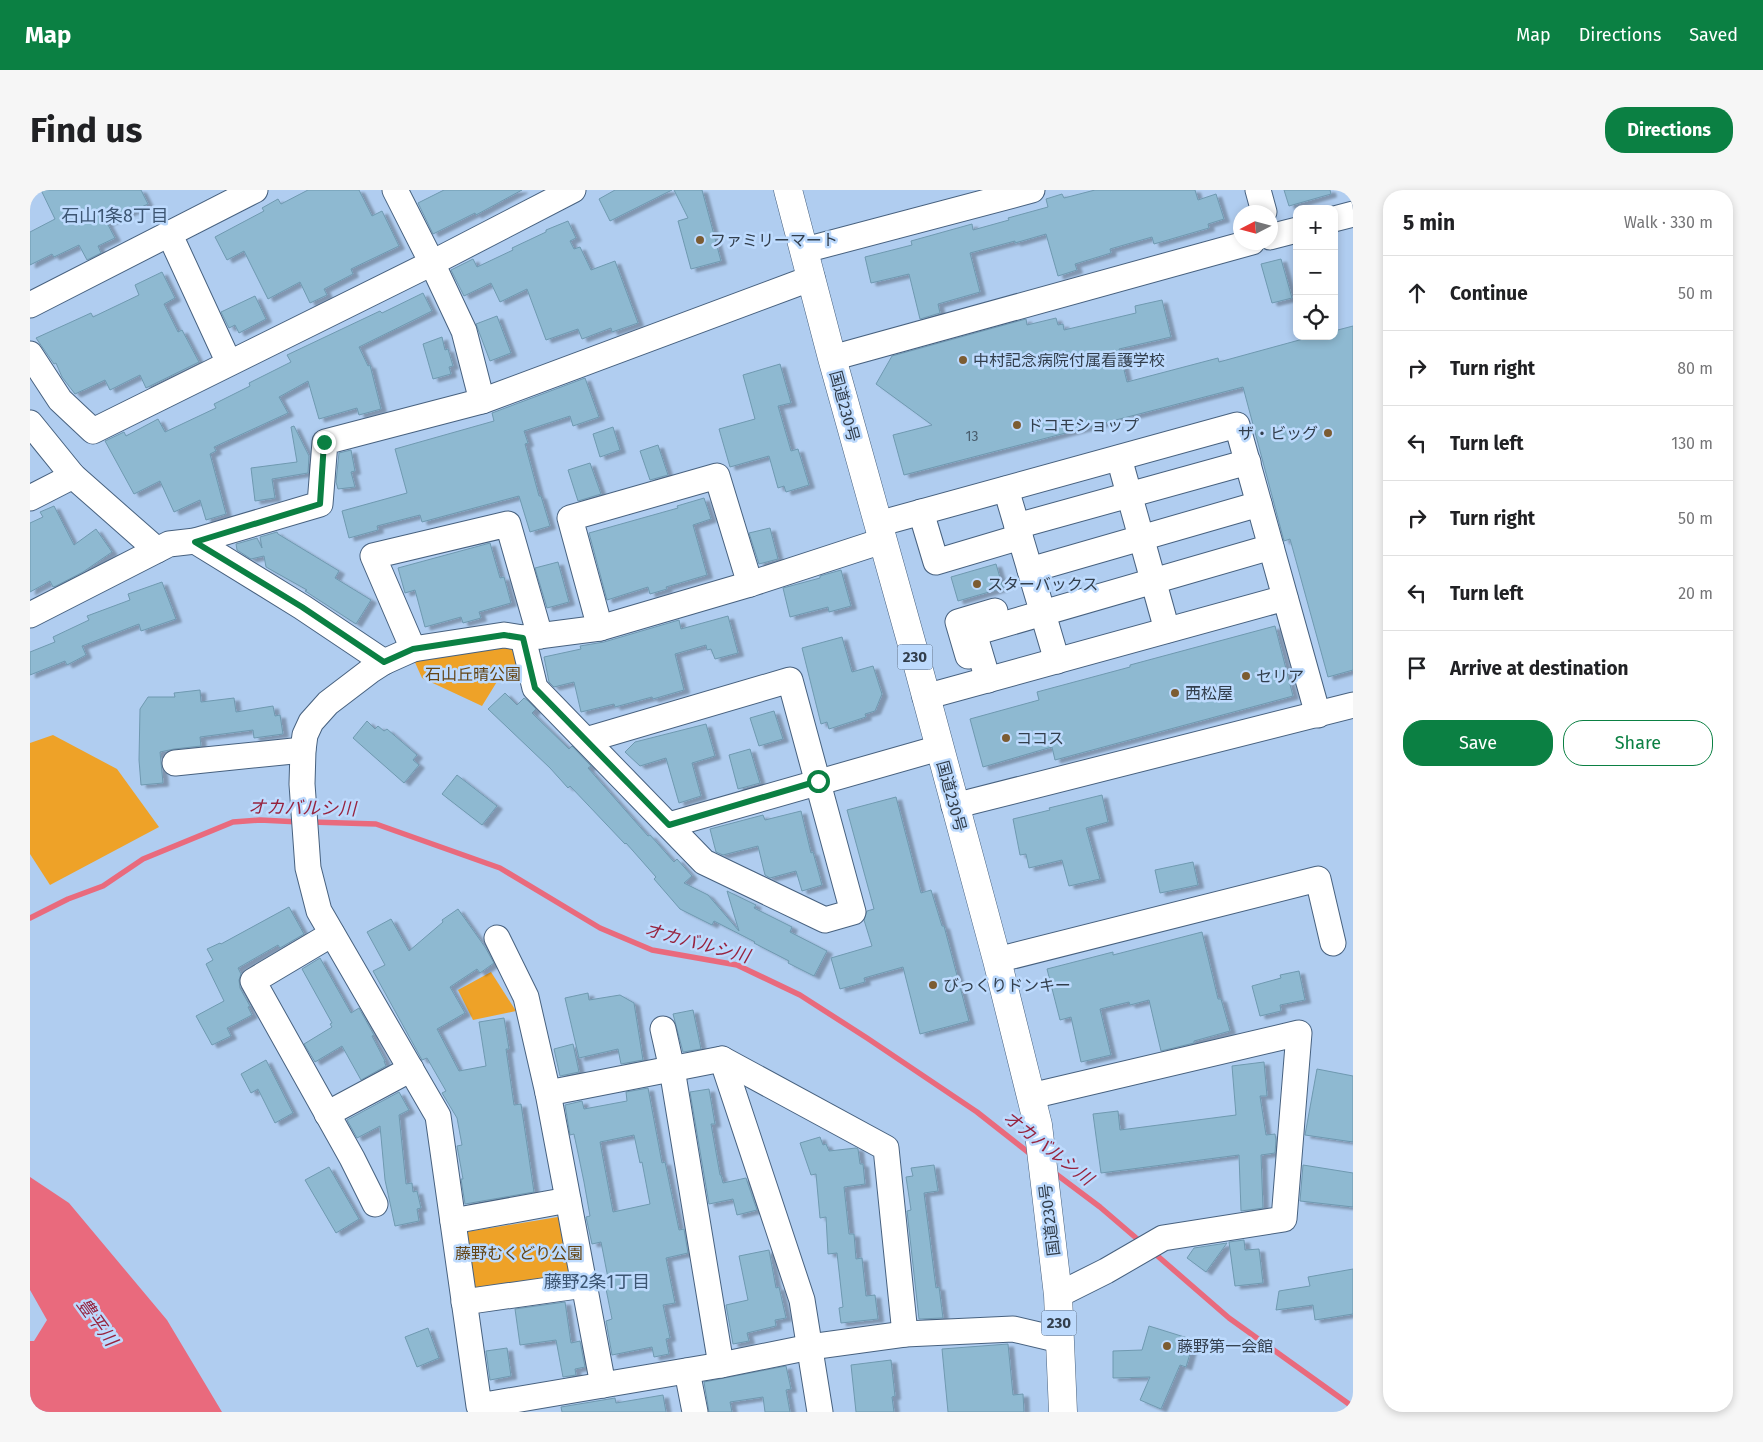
<!DOCTYPE html>
<html lang="en">
<head>
<meta charset="utf-8">
<style>
	body { margin:0; font-family:"Fira Sans","Noto Sans JP",sans-serif; background:#f6f6f6; color:#202124 }
	.controls { position:absolute; right:15px; top:15px; display:grid; overflow:hidden; border-radius:10px; box-shadow:0 2px 8px #0003 }
	.controls button { width:45px; height:45px; display:grid; place-items:center; padding:0; border:0; border-bottom:1px solid #e0e0e0; background:#fff; color:#202124; font:25px sans-serif }
	.compass { position:absolute; left:1203px; top:15px; width:45px; height:45px; border-radius:50%; background:#fff; box-shadow:0 2px 8px #0003; rotate:264deg }
	.stop { position:absolute; width:15px; height:15px; margin:-11px; border:4px solid #0b8043; border-radius:50%; background:#fff }
	.stop.end { background:#0b8043; border-color:#fff; box-shadow:0 1px 5px #0008 }
	.list { margin:0; padding:0; list-style:none }
	h2 { display:flex; justify-content:space-between; align-items:center; height:65px; margin:0; padding:0 20px; font-size:21px }
	h2 small { font-size:16px; font-weight:400; color:#757577 }
	.list li { display:grid; grid-template-columns:32px 1fr auto; gap:15px; align-items:center; box-sizing:border-box; height:75px; padding:0 20px; border-top:1px solid #e0e0e0 }
	.list b { display:block; font-size:19px; white-space:nowrap }
	.list em { font-size:16px; font-style:normal; color:#757577 }
	.actions { display:flex; gap:10px; padding:15px 20px }
	.actions a { flex:1; padding:11px 0; border:1px solid #0b8043; border-radius:20px; text-align:center; font-size:18px; color:#0b8043 }
	.actions .main { background:#0b8043; color:#fff }
	.icon { flex:none; width:28px; height:28px; fill:none; stroke:currentColor; stroke-width:2; stroke-linecap:round; stroke-linejoin:round }
	.map { position:relative; flex:none; width:1323px; height:1222px; overflow:hidden; border-radius:20px }
	header { display:flex; align-items:center; gap:30px; box-sizing:border-box; height:70px; padding:0 25px; background:#0b8043; color:#fff }
	header strong { font-size:24px }
	nav { display:flex; gap:28px; margin-inline-start:auto; font-size:18px }
	.intro { display:flex; align-items:center; justify-content:space-between; box-sizing:border-box; height:120px; padding:0 30px }
	h1 { margin:0; font-size:35px }
	.button { padding:12px 22px; border-radius:20px; background:#0b8043; color:#fff; font-size:18px; font-weight:700 }
	main { display:flex; gap:30px; padding:0 30px }
	aside { flex:1; background:#fff; border-radius:20px; box-shadow:0 2px 8px #0003 }
	.map>svg:first-child { display:block }
	.green { fill:#eea228 }
	.water { fill:#e96a7d }
	.lines { fill:none; stroke-linecap:round; stroke-linejoin:round }
	.stream { stroke:#e96a7d; stroke-width:5.5 }
	.building { fill:#8eb9d1; stroke:#6f99b0; fill-rule:evenodd; filter:url(#shadow) }
	.minor-casing { stroke:#47617f; stroke-width:27 }
	.highway-casing { stroke:#47617f; stroke-width:29 }
	.minor { stroke:#fff; stroke-width:25 }
	.highway { stroke:#fff; stroke-width:28 }
	.route { stroke:#0b8043; stroke-width:6 }
	.poi-dot { fill:#7c5c32; stroke:#bddafd; stroke-width:2 }
	.labels { text-anchor:middle; stroke-width:5; stroke-linejoin:round; paint-order:stroke }
	.number-label { font-size:14px; fill:#495d6d }
	.shield { fill:#bddafd; stroke:#5c6d81; stroke-width:1 }
	.shield-label { font-size:15px; font-weight:bold; fill:#323e4c }
	.poi-label { font-size:16px; fill:#323e4c; stroke:#bddafd; text-anchor:start }
	.street-label { font-size:16px; fill:#323e4c; stroke:#bddafd }
	.park-label { font-size:16px; fill:#634414; stroke:#bddafd }
	.neighbourhood-label { font-size:18px; fill:#3d5673; stroke:#bddafd }
	.water-label { font-size:18px; font-style:italic; fill:#97233e; stroke:#bddafd }
</style>
</head>
<body>
<header>
<strong>Map</strong>
<nav><a>Map</a><a>Directions</a><a>Saved</a></nav>
</header>
<div class="intro"><h1>Find us</h1><a class="button">Directions</a></div>
<main>
<div class="map">
<svg width="1323" height="1222" viewBox="0 0 1323 1222">
	<defs>
		<filter id="shadow"><feDropShadow dx="5.5" dy="3" stdDeviation="1" flood-color="#0004"/></filter>
	</defs>
	<rect width="100%" height="100%" fill="#b0cdf0"/>
	<g class="green">
		<polygon points="473,453 486,460 488,479 468,490 452,516 392,488 383,468"/>
		<polygon points="23,545 87,579 129,637 20,695 0,664 0,553"/>
		<polygon points="461,782 486,821 443,830 428,800"/>
		<polygon points="534,1026 544,1084 441,1101 436,1042"/>
	</g>
	<polygon class="water" points="0,987 39,1013 137,1130 192,1222 7,1222 0,1219 0,1151 4,1151 17,1130 0,1100"/>
	<g class="lines">
		<g class="stream">
			<polyline points="281,632 346,634 470,678 570,738 622,760 707,775 770,805 837,848 947,922 1003,966"/>
			<polyline points="0,728 38,709 73,696 113,669 203,632 230,630 270,632"/>
			<polyline points="1022,981 1070,1017 1112,1053"/>
			<polyline points="1123,1062 1199,1128 1323,1217"/>
		</g>
	</g>
	<g class="building">
		<polygon points="11,0 111,0 118,14 77,33 85,48 68,56 71,63 57,70 49,55 24,67 22,64 0,75 0,42 25,29"/>
		<polygon points="278,0 329,0 342,26 352,21 369,56 321,79 323,84 294,99 297,105 280,113 270,92 238,109 214,61 197,70 185,47 234,21 232,18 248,9 251,14"/>
		<polygon points="414,0 492,0 446,25 445,23 403,44 388,13"/>
		<polygon points="585,0 642,0 580,31 569,9"/>
		<polygon points="644,0 672,0 691,71 661,79 648,31 658,28"/>
		<polygon points="1065,0 1165,0 1168,10 1186,4 1194,29 1178,34 1179,38 1124,54 1122,47 1080,59 1081,63 1045,74 1047,80 1028,86 1016,44 985,53 985,51 940,63 950,102 908,114 910,123 890,129 879,84 841,93 835,67 882,55 881,51 942,34 943,40 979,30 978,28 1018,17 1016,9 1032,4 1034,8"/>
		<polygon points="1254,0 1300,0 1301,4 1259,16"/>
		<polygon points="538,31 546,48 540,51 544,59 550,57 561,80 585,71 608,133 582,142 581,138 552,149 548,139 516,150 497,99 470,112 461,93 434,106 421,80 443,69 447,77 483,60 482,58 516,42 516,40"/>
		<polygon points="1251,69 1262,108 1242,113 1231,74"/>
		<polygon points="132,82 145,108 134,114 148,142 152,140 169,172 116,198 110,185 80,200 75,190 45,204 32,187 26,173 24,174 6,148 61,123 63,127 109,105 105,95"/>
		<polygon points="393,103 402,121 329,157 338,176 340,175 351,219 329,225 327,218 289,229 278,191 249,207 258,223 184,257 186,261 180,264 196,324 176,330 170,310 144,322 130,291 104,304 75,251 94,242 96,246 128,229 135,242 186,218 184,214 220,196 219,193 261,172 257,165 350,121 352,123"/>
		<polygon points="225,106 236,129 209,143 205,135 199,138 191,122"/>
		<polygon points="1132,110 1141,147 1089,159 1097,192 1188,168 1189,172 1284,146 1304,146 1304,141 1323,136 1323,480 1298,487 1260,349 1254,351 1213,197 874,285 863,245 902,235 846,194 862,166 996,129 997,135 1026,128 1028,135 1033,134 1034,140 1106,123 1105,116"/>
		<polygon points="467,126 481,163 460,171 446,134"/>
		<polygon points="412,147 415,160 418,159 423,176 419,177 421,184 403,189 393,154"/>
		<polygon points="750,174 761,213 748,216 761,261 768,259 779,295 756,302 754,296 748,298 739,266 700,277 689,239 725,229 713,185"/>
		<polygon points="555,188 569,227 543,236 540,226 494,241 498,253 495,254 509,306 511,306 520,336 500,342 489,306 392,332 390,325 347,336 348,340 319,348 312,321 377,303 365,259 464,231 462,223"/>
		<polygon points="264,236 279,266 278,283 242,289 245,308 225,311 221,278 267,272 261,237"/>
		<polygon points="583,237 590,260 570,267 563,244"/>
		<polygon points="628,255 638,285 620,290 610,261"/>
		<polygon points="321,260 325,281 321,282 325,297 308,299 306,292 309,263"/>
		<polygon points="560,273 571,304 548,311 538,280"/>
		<polygon points="674,308 681,329 663,335 677,385 636,397 637,399 620,404 618,397 577,410 559,343 648,318 647,316"/>
		<polygon points="24,316 44,355 66,339 82,362 53,382 26,396 23,397 20,391 0,402 0,333 13,327 10,322"/>
		<polygon points="740,338 748,369 729,374 719,343"/>
		<polygon points="247,342 248,344 309,381 305,388 341,410 326,434 275,401 277,400 236,377 234,366 221,369 207,360 206,354 227,348 232,358 230,347"/>
		<polygon points="460,353 470,388 474,387 481,413 449,422 451,428 433,433 431,427 395,437 385,400 375,403 368,378"/>
		<polygon points="528,372 539,412 517,418 505,378"/>
		<polygon points="966,374 973,398 928,411 921,387"/>
		<polygon points="811,380 821,416 799,422 798,417 760,427 753,398 790,388 790,386"/>
		<polygon points="132,392 146,429 111,441 109,434 52,456 56,465 37,475 35,471 0,485 0,462 25,452 23,447 59,430 57,426 100,410 98,404"/>
		<polygon points="698,426 708,463 685,469 681,459 677,460 676,455 645,464 654,500 623,509 622,507 585,517 584,514 551,522 544,492 524,497 519,492 514,467 551,459 550,456 574,452 649,430 651,439"/>
		<polygon points="1245,436 1263,506 1025,570 1022,557 953,577 940,529 1009,510 1007,502 1100,477 1100,475"/>
		<polygon points="812,447 822,482 843,476 852,504 845,521 835,524 836,527 799,539 797,532 791,534 772,458"/>
		<polygon points="170,500 171,512 204,508 206,522 243,516 245,526 250,525 253,544 224,548 223,540 170,547 171,556 144,559 130,562 133,593 111,595 109,570 110,519 118,507 145,507 144,503"/>
		<polygon points="475,503 487,515 494,508 497,510 506,519 502,523 539,559 542,556 561,576 558,578 618,646 620,645 644,672 647,669 662,686 654,693 678,705 709,741 697,701 726,715 724,718 762,737 760,742 797,761 784,786 758,773 759,771 724,753 725,752 684,731 682,735 650,719 624,689 626,687 596,653 595,654 540,596 538,598 520,578 458,519"/>
		<polygon points="744,521 753,549 729,556 720,528"/>
		<polygon points="337,531 345,539 348,536 354,541 357,539 387,565 383,570 389,575 374,593 323,548"/>
		<polygon points="676,534 685,566 662,573 671,606 649,613 636,568 610,576 595,562 605,552"/>
		<polygon points="720,559 730,593 708,599 699,565"/>
		<polygon points="427,585 467,616 452,635 412,604"/>
		<polygon points="1072,605 1078,632 1056,638 1070,689 1039,696 1032,670 999,678 996,664 990,665 983,629 1020,620 1019,618"/>
		<polygon points="866,607 891,703 901,700 912,736 914,736 939,831 890,844 873,777 834,788 835,792 810,799 801,768 842,756 834,730 837,721 844,719 817,620"/>
		<polygon points="771,621 781,663 783,662 792,695 772,701 766,681 740,688 735,685 728,656 693,665 686,662 680,639 733,625 735,630"/>
		<polygon points="1163,672 1168,695 1130,703 1125,680"/>
		<polygon points="259,717 274,744 250,758 248,755 208,778 211,784 209,790 210,798 220,816 218,817 222,825 197,838 201,846 182,855 166,826 194,811 176,774 183,770 177,759 190,753 191,754"/>
		<polygon points="428,719 455,757 464,773 450,783 447,779 420,797 435,823 407,839 429,881 456,876 449,832 474,828 479,859 476,859 484,915 491,914 504,1002 435,1014 431,989 433,989 427,956 432,955 427,928 412,903 416,901 397,868 392,870 343,781 355,775 337,742 361,729 379,761 413,732 412,730"/>
		<polygon points="1172,742 1188,809 1191,809 1200,841 1164,851 1164,853 1131,861 1119,810 1100,815 1099,812 1070,819 1081,865 1051,872 1041,827 1030,830 1017,779 1083,762 1083,765"/>
		<polygon points="290,768 321,823 329,818 344,845 342,846 355,871 354,871 356,876 331,890 312,856 285,872 274,854 302,837 300,834 302,833 272,779"/>
		<polygon points="1269,781 1275,810 1250,815 1251,821 1230,826 1222,796 1251,788 1250,785"/>
		<polygon points="558,803 559,810 590,805 604,813 613,870 591,874 588,859 549,868 535,808"/>
		<polygon points="663,820 671,859 653,862 643,824"/>
		<polygon points="543,854 549,882 530,886 524,859"/>
		<polygon points="236,870 263,923 245,933 228,899 221,903 211,884"/>
		<polygon points="1234,872 1237,906 1230,906 1236,945 1245,944 1246,950 1245,963 1231,965 1233,1018 1211,1021 1209,965 1071,983 1063,924 1088,921 1090,940 1206,925 1202,876"/>
		<polygon points="1287,879 1323,886 1323,952 1275,945"/>
		<path d="M618,898l14,75 3,-1 14,68 5,-1 4,24 -22,5 9,45 -12,2 7,33 -4,1 3,15 -15,3 -2,-10 -40,8 -6,-34 6,-2 -8,-40 4,-1 -7,-36 -9,2 -6,-27 4,-1 -6,-34 -10,-48 -4,1 -5,-30 17,-4 2,8 43,-8 -1,-9zM604,945l6,28 2,-1 8,42 -37,8 -13,-70z"/>
		<polygon points="679,899 685,934 681,934 690,985 691,985 693,993 716,988 727,1020 707,1025 703,1009 679,1014 660,902"/>
		<polygon points="369,902 379,920 369,925 376,994 382,993 383,1002 387,1001 391,1018 387,1019 389,1031 365,1036 355,990 350,936 327,948 317,930"/>
		<polygon points="790,947 793,955 796,954 799,961 826,958 828,959 830,974 833,974 835,994 814,997 819,1044 824,1044 826,1069 832,1068 836,1106 845,1105 848,1129 811,1133 809,1118 813,1117 807,1063 798,1064 796,1027 790,1028 786,984 781,985 770,953"/>
		<polygon points="904,975 908,1001 894,1003 906,1098 909,1097 913,1128 889,1129 877,1021 881,1020 876,987 883,986 881,978"/>
		<polygon points="1273,975 1323,983 1323,1017 1270,1011"/>
		<polygon points="299,977 329,1029 306,1043 275,990"/>
		<polygon points="1214,1050 1215,1060 1229,1059 1233,1093 1205,1096 1199,1052"/>
		<polygon points="1197,1053 1176,1082 1157,1068 1164,1058"/>
		<polygon points="739,1060 746,1098 749,1097 756,1128 745,1130 746,1136 717,1143 719,1151 703,1154 696,1115 718,1110 709,1066"/>
		<polygon points="1323,1079 1323,1124 1285,1130 1283,1115 1246,1120 1249,1101 1280,1096 1278,1087"/>
		<polygon points="535,1112 541,1153 550,1151 555,1177 545,1179 546,1185 533,1187 526,1150 490,1155 485,1119"/>
		<polygon points="1119,1136 1164,1150 1156,1177 1150,1175 1131,1219 1110,1210 1120,1187 1083,1188 1083,1161 1112,1160"/>
		<polygon points="398,1138 409,1168 387,1177 375,1147"/>
		<polygon points="978,1154 983,1205 993,1204 994,1222 918,1222 912,1159"/>
		<polygon points="477,1158 481,1186 460,1190 456,1161"/>
		<polygon points="861,1170 865,1206 862,1207 864,1222 826,1222 821,1175"/>
		<polygon points="756,1176 761,1199 756,1200 760,1222 735,1222 733,1207 700,1212 702,1222 679,1222 674,1192"/>
		<polygon points="633,1205 636,1222 532,1222 531,1217 585,1208 586,1213"/>
	</g>
	<g class="lines">
		<defs>
			<g id="minor">
				<polyline points="365,0 402,73 434,141 452,211"/>
				<polyline points="1228,0 1234,22"/>
				<polyline points="1304,29 1323,24"/>
				<polyline points="139,43 199,173"/>
				<polyline points="1240,47 1267,40"/>
				<polyline points="775,60 1002,0"/>
				<polyline points="0,115 225,0"/>
				<polyline points="0,164 30,210 63,241 402,73 543,0"/>
				<polyline points="802,168 1222,52"/>
				<polyline points="0,233 43,286 127,360"/>
				<polyline points="1089,268 1137,440"/>
				<polyline points="976,299 1027,471"/>
				<polyline points="0,308 43,286"/>
				<polyline points="891,322 906,372 990,347"/>
				<polyline points="848,334 1207,235 1288,525"/>
				<polyline points="987,336 1218,272"/>
				<polyline points="165,351 272,417 354,472"/>
				<polyline points="852,351 720,394 570,438 493,448 474,445 383,459 354,472 340,481 298,513 281,532 275,545 273,560 272,594 278,678 289,721 408,926 449,1216 691,1175 780,1157 875,1144 983,1139 1030,1150"/>
				<polyline points="1000,380 1229,314"/>
				<polyline points="0,425 139,354 165,351 290,314 295,252 452,211 782,88"/>
				<polyline points="570,438 540,328 687,286 720,394"/>
				<polyline points="493,448 505,498 674,672 795,730 823,722 760,490 556,550"/>
				<polyline points="383,459 343,366 478,334 510,446"/>
				<polyline points="938,466 928,432 965,421"/>
				<polyline points="958,490 944,443 1241,357"/>
				<polyline points="895,507 1255,408"/>
				<polyline points="145,573 273,560"/>
				<polyline points="924,616 1323,515"/>
				<polyline points="639,635 909,558"/>
				<polyline points="302,744 223,791 322,968 345,1014"/>
				<polyline points="467,748 496,807 518,903 573,1195"/>
				<polyline points="967,770 1288,689 1303,753"/>
				<polyline points="633,839 642,879 691,1175"/>
				<polyline points="692,869 772,1110 790,1222"/>
				<polyline points="518,903 692,869 856,958 875,1144"/>
				<polyline points="1001,906 1269,843 1254,1029 1133,1048 1076,1081 1028,1105"/>
				<polyline points="297,924 381,879"/>
				<polyline points="423,1031 538,1010"/>
				<polyline points="434,1112 554,1095"/>
				<polyline points="657,1181 665,1222"/>
			</g>
			<polyline id="highway" points="758,0 802,168 886,469 967,770 1008,935 1028,1105 1033,1222"/>
		</defs>
		<use href="#minor" class="minor-casing"/>
		<use href="#highway" class="highway-casing"/>
		<use href="#minor" class="minor"/>
		<use href="#highway" class="highway"/>
	</g>
	<g class="lines">
		<polyline class="route" points="294,252 290,314 165,352 272,417 354,472 383,459 474,445 493,448 505,498 639,635 788,591"/>
	</g>
	<g class="poi-dot">
		<circle cx="670" cy="50" r="5"/>
		<circle cx="933" cy="170" r="5"/>
		<circle cx="987" cy="235" r="5"/>
		<circle cx="1298" cy="243" r="5"/>
		<circle cx="947" cy="394" r="5"/>
		<circle cx="1216" cy="486" r="5"/>
		<circle cx="1145" cy="503" r="5"/>
		<circle cx="976" cy="548" r="5"/>
		<circle cx="903" cy="795" r="5"/>
		<circle cx="1137" cy="1156" r="5"/>
	</g>
	<g class="labels">
		<g class="number-label">
			<text x="942" y="251">13</text>
		</g>
		<g class="shield">
			<rect x="867.5" y="454.5" width="35" height="25" rx="4"/>
			<rect x="1011.5" y="1120.5" width="35" height="25" rx="4"/>
		</g>
		<g class="shield-label">
			<text x="885" y="472">230</text>
			<text x="1029" y="1138">230</text>
		</g>
		<g class="poi-label">
			<text x="680" y="56">ファミリーマート</text>
			<text x="943" y="176">中村記念病院付属看護学校</text>
			<text x="997" y="241">ドコモショップ</text>
			<text x="1288" y="249" text-anchor="end">ザ・ビッグ</text>
			<text x="957" y="400">スターバックス</text>
			<text x="1226" y="492">セリア</text>
			<text x="1155" y="509">西松屋</text>
			<text x="986" y="554">ココス</text>
			<text x="913" y="801">びっくりドンキー</text>
			<text x="1147" y="1162">藤野第一会館</text>
		</g>
		<g class="street-label">
			<text transform="translate(815 216) rotate(75)" y="6">国道230号</text>
			<text transform="translate(922 606) rotate(75)" y="6">国道230号</text>
			<text transform="translate(1019 1030) rotate(-97)" y="6">国道230号</text>
		</g>
		<g class="park-label">
			<text x="443" y="490">石山丘晴公園</text>
			<text x="489" y="1069">藤野むくどり公園</text>
		</g>
		<g class="neighbourhood-label">
			<text x="85" y="32">石山1条8丁目</text>
			<text x="567" y="1098">藤野2条1丁目</text>
		</g>
		<g class="water-label">
			<text transform="translate(272 618) rotate(1)" y="6">オカバルシ川</text>
			<text transform="translate(667 753) rotate(15)" y="6">オカバルシ川</text>
			<text transform="translate(1018 958) rotate(38)" y="6">オカバルシ川</text>
			<text transform="translate(67 1132) rotate(54)" y="6">豊平川</text>
		</g>
	</g>
</svg>
<div class="controls">
<button>+</button>
<button>−</button>
<button><svg class="icon" aria-label="locate" viewBox="0 0 24 24"><circle cx="12" cy="12" r="6"/><path d="M12 2v4M12 18v4M2 12h4M18 12h4"/></svg></button>
</div>
<svg class="compass" viewBox="-18 -18 36 36"><path d="M0-13l5 13h-10z" fill="#e53935"/><path d="M0 13l5-13h-10z" fill="#757577"/></svg>
<div class="stop" style="left:788px;top:591px"></div>
<div class="stop end" style="left:294px;top:252px"></div>
</div>
<aside>
<h2>5 min<small>Walk · 330 m</small></h2>
<ul class="list">
<li><svg class="icon" aria-label="ahead" viewBox="0 0 24 24"><path d="M12 20V5M6 11l6-6 6 6"/></svg><div><b>Continue</b></div><em>50 m</em></li>
<li><svg class="icon" aria-label="right" viewBox="0 0 24 24"><path d="M7 20v-9h11M14 6l5 5-5 5"/></svg><div><b>Turn right</b></div><em>80 m</em></li>
<li><svg class="icon" aria-label="left" viewBox="0 0 24 24"><path d="M17 20v-9H6M10 6l-5 5 5 5"/></svg><div><b>Turn left</b></div><em>130 m</em></li>
<li><svg class="icon" aria-label="right" viewBox="0 0 24 24"><path d="M7 20v-9h11M14 6l5 5-5 5"/></svg><div><b>Turn right</b></div><em>50 m</em></li>
<li><svg class="icon" aria-label="left" viewBox="0 0 24 24"><path d="M17 20v-9H6M10 6l-5 5 5 5"/></svg><div><b>Turn left</b></div><em>20 m</em></li>
<li><svg class="icon" aria-label="arrive" viewBox="0 0 24 24"><path d="M6 21V4h12l-3 4 3 4H6"/></svg><div><b>Arrive at destination</b></div></li>
</ul>
<div class="actions"><a class="main">Save</a><a>Share</a></div>
</aside>
</main>
</body>
</html>
